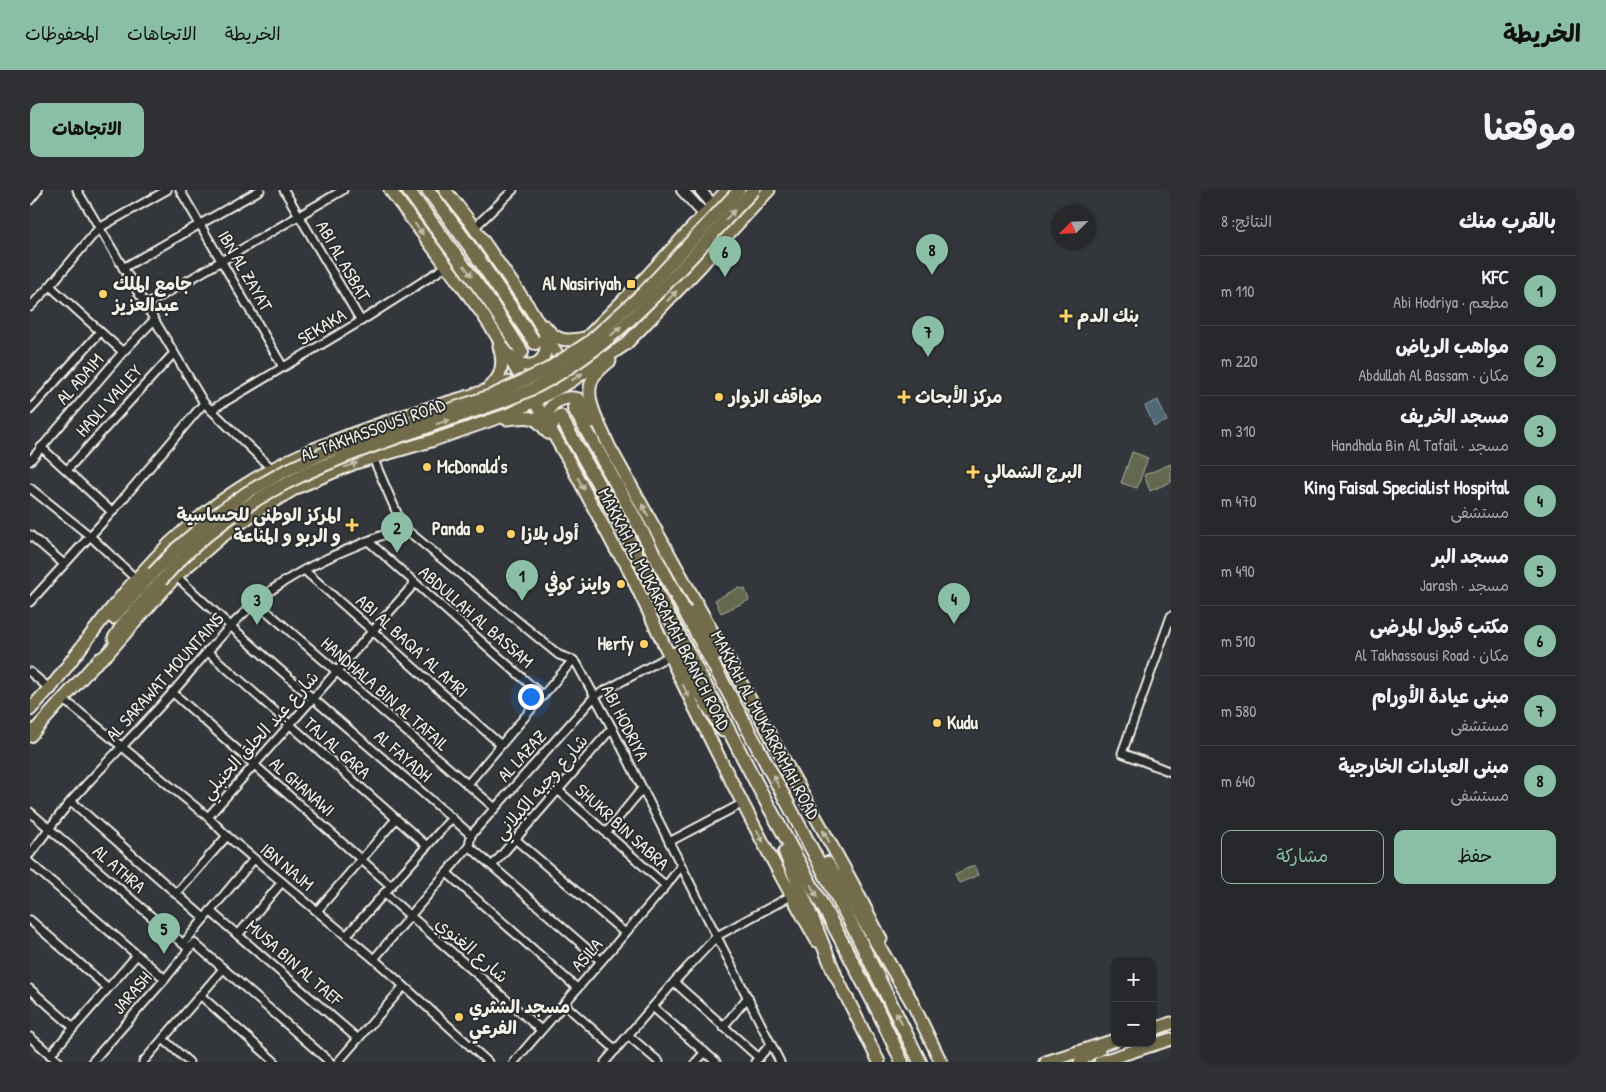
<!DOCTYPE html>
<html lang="ar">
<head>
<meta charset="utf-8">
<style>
	body { margin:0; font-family:"Patrick Hand","Playpen Sans Arabic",sans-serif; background:#2e3034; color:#f1f3f6; direction:rtl }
	.controls { position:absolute; right:15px; bottom:15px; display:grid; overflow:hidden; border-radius:10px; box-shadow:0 1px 4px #0004 }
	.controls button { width:45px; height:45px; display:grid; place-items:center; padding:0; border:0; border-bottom:1px solid #424448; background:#26282c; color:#f1f3f6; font:25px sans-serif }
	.compass { position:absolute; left:1021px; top:15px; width:45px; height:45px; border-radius:50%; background:#26282c; box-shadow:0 1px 4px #0004; rotate:246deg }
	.you { position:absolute; left:500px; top:506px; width:18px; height:18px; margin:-12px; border:4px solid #fff; border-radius:50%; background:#1a73e8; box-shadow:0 0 0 8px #1a73e833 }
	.badge { display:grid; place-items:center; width:32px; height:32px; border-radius:50%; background:#8abfa5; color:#111; font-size:16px; font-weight:700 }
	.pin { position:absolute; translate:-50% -41px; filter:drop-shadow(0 1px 2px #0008) }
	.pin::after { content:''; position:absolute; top:26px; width:18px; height:15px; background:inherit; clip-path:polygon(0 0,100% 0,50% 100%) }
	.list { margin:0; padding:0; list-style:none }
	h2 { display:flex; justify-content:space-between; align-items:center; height:65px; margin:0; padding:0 20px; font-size:21px }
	h2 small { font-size:16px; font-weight:400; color:#a4a6a9 }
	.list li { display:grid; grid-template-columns:32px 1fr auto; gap:15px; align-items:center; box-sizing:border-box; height:70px; padding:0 20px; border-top:1px solid #424448 }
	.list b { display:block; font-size:19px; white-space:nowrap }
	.list p { margin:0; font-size:16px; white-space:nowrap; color:#a4a6a9 }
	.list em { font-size:16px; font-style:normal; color:#a4a6a9 }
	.actions { display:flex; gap:10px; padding:15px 20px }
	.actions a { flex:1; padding:11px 0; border:1px solid #8abfa5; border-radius:10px; text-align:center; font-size:18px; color:#8abfa5 }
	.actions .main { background:#8abfa5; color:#111 }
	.map { position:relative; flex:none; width:1141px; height:872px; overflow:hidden; direction:ltr; border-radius:10px }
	header { display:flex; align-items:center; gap:30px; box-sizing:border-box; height:70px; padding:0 25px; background:#8abfa5; color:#111 }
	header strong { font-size:24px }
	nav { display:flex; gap:28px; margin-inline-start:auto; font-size:18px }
	.intro { display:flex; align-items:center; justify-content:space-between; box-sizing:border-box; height:120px; padding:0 30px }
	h1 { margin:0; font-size:35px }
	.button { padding:12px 22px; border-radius:10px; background:#8abfa5; color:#111; font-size:18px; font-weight:700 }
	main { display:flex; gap:30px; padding:0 30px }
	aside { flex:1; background:#26282c; border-radius:10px; box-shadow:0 1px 4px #0004 }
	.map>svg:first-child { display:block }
	.green { fill:#62694f; stroke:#abad9c }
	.water { fill:#506774; stroke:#929ea2 }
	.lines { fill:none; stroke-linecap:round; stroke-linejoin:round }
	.street-casing { stroke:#f4f1e8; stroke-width:11 }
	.secondary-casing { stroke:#f4f1e8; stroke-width:14 }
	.primary-casing { stroke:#f4f1e8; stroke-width:15 }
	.highway-casing { stroke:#f4f1e8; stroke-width:16 }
	.street { stroke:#2a2d2e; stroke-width:7 }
	.secondary { stroke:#2a2d2e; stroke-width:10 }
	.primary { stroke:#736c4b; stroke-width:11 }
	.highway { stroke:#736c4b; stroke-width:12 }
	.primary-bridge-casing { stroke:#f4f1e8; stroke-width:15; stroke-linecap:butt }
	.primary-bridge { stroke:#736c4b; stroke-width:11 }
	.oneway { fill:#c0bca9 }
	.poi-dot { fill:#ffd166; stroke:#2a2d2e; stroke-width:2 }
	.labels { text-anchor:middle; stroke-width:4; stroke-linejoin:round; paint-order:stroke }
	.street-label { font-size:18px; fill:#f4f1e8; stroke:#2a2d2e }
	.poi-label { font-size:18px; font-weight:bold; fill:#f4f1e8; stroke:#2a2d2e; text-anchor:start }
</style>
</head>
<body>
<header>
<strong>الخريطة</strong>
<nav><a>الخريطة</a><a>الاتجاهات</a><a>المحفوظات</a></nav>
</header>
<div class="intro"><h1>موقعنا</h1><a class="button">الاتجاهات</a></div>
<main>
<aside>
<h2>بالقرب منك<small>النتائج: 8</small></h2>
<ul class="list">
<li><span class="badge">1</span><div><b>KFC</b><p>مطعم · Abi Hodriya</p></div><em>110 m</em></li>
<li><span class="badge">2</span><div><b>مواهب الرياض</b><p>مكان · Abdullah Al Bassam</p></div><em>220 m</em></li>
<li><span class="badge">3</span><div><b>مسجد الخريف</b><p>مسجد · Handhala Bin Al Tafail</p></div><em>310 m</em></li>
<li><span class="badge">4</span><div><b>King Faisal Specialist Hospital</b><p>مستشفى</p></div><em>470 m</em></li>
<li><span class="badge">5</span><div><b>مسجد البر</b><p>مسجد · Jarash</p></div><em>490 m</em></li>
<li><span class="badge">6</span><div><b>مكتب قبول المرضى</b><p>مكان · Al Takhassousi Road</p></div><em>510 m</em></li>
<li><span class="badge">7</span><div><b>مبنى عيادة الأورام</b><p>مستشفى</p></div><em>580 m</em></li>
<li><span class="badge">8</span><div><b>مبنى العيادات الخارجية</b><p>مستشفى</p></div><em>640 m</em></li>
</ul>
<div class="actions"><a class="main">حفظ</a><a>مشاركة</a></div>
</aside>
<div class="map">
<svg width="1141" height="872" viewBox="0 0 1141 872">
	<rect width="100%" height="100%" fill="#33363b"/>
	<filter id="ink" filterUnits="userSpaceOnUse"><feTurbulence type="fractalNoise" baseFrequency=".02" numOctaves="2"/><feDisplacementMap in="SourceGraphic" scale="10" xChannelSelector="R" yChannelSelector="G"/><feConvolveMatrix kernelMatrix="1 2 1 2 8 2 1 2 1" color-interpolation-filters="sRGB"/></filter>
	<g filter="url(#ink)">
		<g class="green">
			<polygon points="1102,262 1118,268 1107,298 1091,293"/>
			<polygon points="1141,274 1141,292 1120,301 1114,285"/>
			<polygon points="708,398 715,399 719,410 691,423 685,410"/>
			<polygon points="945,675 949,685 929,693 925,684"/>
		</g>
		<polygon class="water" points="1128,210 1137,231 1124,236 1115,216"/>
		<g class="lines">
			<defs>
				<g id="street">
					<polyline points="47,0 174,213 242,279"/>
					<polyline points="150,0 253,177"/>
					<polyline points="254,0 331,131"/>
					<polyline points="0,10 8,0"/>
					<polyline points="444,38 483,0"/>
					<polyline points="93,78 230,0"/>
					<polyline points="20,96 93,162"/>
					<polyline points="116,115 313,0"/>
					<polyline points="0,117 20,96 69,38 137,0"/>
					<polyline points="0,220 70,142"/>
					<polyline points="181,220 331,131 417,76"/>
					<polyline points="11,257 82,322"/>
					<polyline points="343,268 373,337 529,465 543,470 547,474 582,538 750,872"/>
					<polyline points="0,271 93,162 124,130"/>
					<polyline points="37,280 144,163"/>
					<polyline points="0,298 60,346 106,389"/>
					<polyline points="0,345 34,374"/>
					<polyline points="338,351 513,506"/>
					<polyline points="274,380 471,555"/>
					<path d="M146,386c95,90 197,172 295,259l-2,11 -95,113"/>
					<polyline points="0,412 82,322 174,213"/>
					<polyline points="226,412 465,618"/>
					<polyline points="1141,426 1092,563 1141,582"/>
					<polyline points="177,461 397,656"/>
					<polyline points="0,482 20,499"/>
					<polyline points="142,502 360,695"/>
					<polyline points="32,510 42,516 178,627 197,646 344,769 458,872"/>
					<polyline points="437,595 543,470"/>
					<polyline points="529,601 636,696"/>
					<polyline points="41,611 174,728"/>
					<polyline points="0,622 158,758"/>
					<polyline points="178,627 385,393"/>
					<polyline points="576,643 612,599"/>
					<polyline points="441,645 565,506 639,466"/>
					<polyline points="485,649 595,743"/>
					<polyline points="639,652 713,613"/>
					<polyline points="439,656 571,771"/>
					<path d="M0,664c14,-18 27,-37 42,-54 33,-37 68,-71 101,-108 31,-36 61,-75 100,-103 40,-28 85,-44 130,-62"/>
					<polyline points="0,673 135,789"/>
					<polyline points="462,676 582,538"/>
					<polyline points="417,683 547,798"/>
					<polyline points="354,703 511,840"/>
					<polyline points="146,704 197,646"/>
					<polyline points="180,721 328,849"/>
					<polyline points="287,721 366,629"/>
					<polyline points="0,730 78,798"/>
					<polyline points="208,745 252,692"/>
					<polyline points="316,746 422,628"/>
					<polyline points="153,754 224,669"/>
					<polyline points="644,792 729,868"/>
					<polyline points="0,799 43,837"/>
					<polyline points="170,805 245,872"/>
					<polyline points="534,814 586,860"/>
					<polyline points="624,818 686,872"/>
					<polyline points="693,837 718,807"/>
					<polyline points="599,846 629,872"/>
					<polyline points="0,847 29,872"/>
					<polyline points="133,849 159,872"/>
					<polyline points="20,865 107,765"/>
					<polyline points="62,872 135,789 164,753 300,872"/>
					<polyline points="113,872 193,779"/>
					<polyline points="308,872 373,797"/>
					<polyline points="484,872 636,696 651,676"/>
					<polyline points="575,872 644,792 687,746 761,706"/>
					<polyline points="666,872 675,862"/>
					<polyline points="725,872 740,855"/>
				</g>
				<g id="secondary">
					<polyline points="652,0 674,24"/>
					<polyline points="670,0 683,15"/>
				</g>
				<g id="primary">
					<path d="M360,0l91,122 15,23 74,128 46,87 9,12c60,128 122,256 192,379"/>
					<polyline points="415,0 440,32 501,120 529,167 529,181"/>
					<path d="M515,136c13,17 22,15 41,12"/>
					<polyline points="555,149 616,87 697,0"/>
					<path d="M481,166c16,19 42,6 33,-18"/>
					<path d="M580,171c-5,4 -11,9 -15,14 -15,20 6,51 14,71l244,438 28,55"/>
					<path d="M459,197c14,-10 15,-25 10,-41"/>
					<path d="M476,229c22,-1 27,-7 42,14"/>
					<path d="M523,235c-1,-3 -3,-5 -4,-8 -3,-15 18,-22 30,-18l14,23"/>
					<polyline points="664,422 685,466"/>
					<polyline points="83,428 123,383"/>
					<polyline points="84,448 93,434 131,391"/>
					<polyline points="645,463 693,541"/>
					<polyline points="65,474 77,464 146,386 190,348 229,320 268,297 325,273 401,251 482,223 540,192 596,154 671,76 692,51 739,0"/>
					<path d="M20,499c38,-51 75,-102 120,-146 44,-42 102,-79 159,-100 32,-13 64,-24 97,-34 27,-9 55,-15 82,-27"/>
					<polyline points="0,520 23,494"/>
					<polyline points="0,546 69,469"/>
					<polyline points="801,776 849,872"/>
					<polyline points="879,806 911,872"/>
					<polyline points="1122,840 1141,833"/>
					<polyline points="1016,872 1085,850"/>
					<polyline points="1050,872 1061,863 1069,860"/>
					<polyline points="1070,872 1141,849"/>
				</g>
				<g id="highway">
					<polyline points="378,0 460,112 492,162"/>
					<polyline points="398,0 443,61 505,153"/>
					<polyline points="544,218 595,310 757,612 828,747 890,872"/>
					<polyline points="530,226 594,340 731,602 809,746 847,819 872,872"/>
					<polyline points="755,662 805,784"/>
					<polyline points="797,673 823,713 883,814"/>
				</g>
			</defs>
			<use href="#street" class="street-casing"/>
			<use href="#secondary" class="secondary-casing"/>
			<use href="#primary" class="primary-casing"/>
			<use href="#highway" class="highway-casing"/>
			<use href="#street" class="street"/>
			<use href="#secondary" class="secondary"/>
			<use href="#primary" class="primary"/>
			<use href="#highway" class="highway"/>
			<defs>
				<g id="primary-bridge">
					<polyline points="123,383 146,359 185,325 216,303 253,282 296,262 465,204 516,180 559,152 613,103 709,0"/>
					<path d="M131,391c36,-43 87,-80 138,-104 43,-21 89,-36 134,-52 39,-14 80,-24 116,-45 82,-46 141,-124 205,-190"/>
				</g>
			</defs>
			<use href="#primary-bridge" class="primary-bridge-casing"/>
			<use href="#primary-bridge" class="primary-bridge"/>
		</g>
		<defs><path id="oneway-solid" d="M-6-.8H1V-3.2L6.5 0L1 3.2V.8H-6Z" transform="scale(1.25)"/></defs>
		<g class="oneway">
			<use href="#oneway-solid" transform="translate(700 25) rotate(-47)"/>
			<use href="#oneway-solid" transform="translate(389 39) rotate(53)"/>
			<use href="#oneway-solid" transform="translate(438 81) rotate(54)"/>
			<use href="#oneway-solid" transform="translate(642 106) rotate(-47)"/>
			<use href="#oneway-solid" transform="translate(586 141) rotate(-42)"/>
			<use href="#oneway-solid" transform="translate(547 187) rotate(-34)"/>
			<use href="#oneway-solid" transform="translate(413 232) rotate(-18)"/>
			<use href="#oneway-solid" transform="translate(321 275) rotate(-20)"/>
			<use href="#oneway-solid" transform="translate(551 294) rotate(63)"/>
			<use href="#oneway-solid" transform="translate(615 320) rotate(-119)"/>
			<use href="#oneway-solid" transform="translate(656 501) rotate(63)"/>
			<use href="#oneway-solid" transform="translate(746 591) rotate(-118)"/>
			<use href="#oneway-solid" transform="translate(730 646) rotate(63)"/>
			<use href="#oneway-solid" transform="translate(796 646) rotate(-119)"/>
			<use href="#oneway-solid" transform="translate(784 701) rotate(62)"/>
			<use href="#oneway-solid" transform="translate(869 828) rotate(-117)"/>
		</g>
	</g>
	<g class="poi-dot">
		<rect x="596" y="89" width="10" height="10" rx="2.5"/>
		<circle cx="73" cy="104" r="5"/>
		<path d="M1033.5 118.5h5v5h5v5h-5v5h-5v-5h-5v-5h5z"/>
		<circle cx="689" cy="207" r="5"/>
		<path d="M871.5 199.5h5v5h5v5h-5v5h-5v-5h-5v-5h5z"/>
		<circle cx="397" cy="277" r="5"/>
		<path d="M940.5 274.5h5v5h5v5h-5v5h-5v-5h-5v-5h5z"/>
		<path d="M319.5 327.5h5v5h5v5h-5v5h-5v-5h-5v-5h5z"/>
		<circle cx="450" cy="339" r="5"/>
		<circle cx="481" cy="344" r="5"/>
		<circle cx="591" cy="394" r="5"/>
		<circle cx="614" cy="454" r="5"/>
		<circle cx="907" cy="533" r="5"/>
		<circle cx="429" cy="827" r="5"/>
	</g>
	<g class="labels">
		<g class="street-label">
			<text transform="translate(313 71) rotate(60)" y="6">ABI AL ASBAT</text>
			<text transform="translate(215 81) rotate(60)" y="6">IBN AL ZAYAT</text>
			<text transform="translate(292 137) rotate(-31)" y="6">SEKAKA</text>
			<text transform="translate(50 189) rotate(-49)" y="6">AL ADAIM</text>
			<text transform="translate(79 211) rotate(-48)" y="6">HADLI VALLEY</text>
			<text transform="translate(343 240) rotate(-20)" y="6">AL TAKHASSOUSI ROAD</text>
			<text transform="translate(634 419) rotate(63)" y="6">MAKKAH AL MUKARRAMAH BRANCH ROAD</text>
			<text transform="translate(446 427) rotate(41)" y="6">ABDULLAH AL BASSAM</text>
			<text transform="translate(382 456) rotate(42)" y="6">ABI AL BAQA' AL AMRI</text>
			<text transform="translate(135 487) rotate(-48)" y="6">AL SARAWAT MOUNTAINS</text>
			<text transform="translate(355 504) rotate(41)" y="6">HANDHALA BIN AL TAFAIL</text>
			<text transform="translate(595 533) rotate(63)" y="6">ABI HODRIYA</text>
			<text transform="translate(735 535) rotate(62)" y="6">MAKKAH AL MUKARRAMAH ROAD</text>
			<text transform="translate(230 545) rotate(-48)" y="6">شارع عبد الحلق الحنبلي</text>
			<text transform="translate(307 558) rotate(42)" y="6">TAJ AL GARA</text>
			<text transform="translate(373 566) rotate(41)" y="6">AL FAYADH</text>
			<text transform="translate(492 566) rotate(-48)" y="6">AL LAZAZ</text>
			<text transform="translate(272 597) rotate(41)" y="6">AL GHANAWI</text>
			<text transform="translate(511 597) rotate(-49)" y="6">شارع وجيه الكيلاني</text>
			<text transform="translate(592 637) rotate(42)" y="6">SHUKR BIN SABRA</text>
			<text transform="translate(257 677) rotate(40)" y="6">IBN NAJM</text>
			<text transform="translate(89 679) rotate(41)" y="6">AL ATHRA</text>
			<text transform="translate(442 760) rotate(41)" y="6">شارع الغنوي</text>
			<text transform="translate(557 765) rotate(-49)" y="6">ASILA</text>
			<text transform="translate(264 773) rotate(41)" y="6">MUSA BIN AL TAEF</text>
			<text transform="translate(102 803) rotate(-49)" y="6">JARASH</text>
		</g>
		<g class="poi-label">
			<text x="83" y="100">جامع الملك<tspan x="83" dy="21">عبدالعزيز</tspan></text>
			<text x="591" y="100" text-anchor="end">Al Nasiriyah</text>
			<text x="1047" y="132">بنك الدم</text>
			<text x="699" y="213">مواقف الزوار</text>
			<text x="885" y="213">مركز الأبحاث</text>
			<text x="407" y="283">McDonald's</text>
			<text x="954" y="288">البرج الشمالي</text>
			<text x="311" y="331" text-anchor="end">المركز الوطني للحساسية<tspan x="311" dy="21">و الربو و المناعة</tspan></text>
			<text x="440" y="345" text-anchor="end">Panda</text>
			<text x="491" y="350">أول بلازا</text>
			<text x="581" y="400" text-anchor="end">واينز كوفي</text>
			<text x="604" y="460" text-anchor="end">Herfy</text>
			<text x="917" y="539">Kudu</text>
			<text x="439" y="823">مسجد الشثري<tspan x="439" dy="21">الفرعي</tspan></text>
		</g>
	</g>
</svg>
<div class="controls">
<button>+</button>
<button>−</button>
</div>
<svg class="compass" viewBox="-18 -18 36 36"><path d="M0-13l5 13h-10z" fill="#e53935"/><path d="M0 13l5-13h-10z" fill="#a4a6a9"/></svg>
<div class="you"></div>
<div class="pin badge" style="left:492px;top:411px">1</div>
<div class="pin badge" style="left:367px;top:363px">2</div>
<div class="pin badge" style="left:227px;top:435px">3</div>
<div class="pin badge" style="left:924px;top:434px">4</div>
<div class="pin badge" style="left:134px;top:764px">5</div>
<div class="pin badge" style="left:695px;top:87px">6</div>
<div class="pin badge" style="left:898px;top:167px">7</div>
<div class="pin badge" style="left:902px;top:85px">8</div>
</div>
</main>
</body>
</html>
